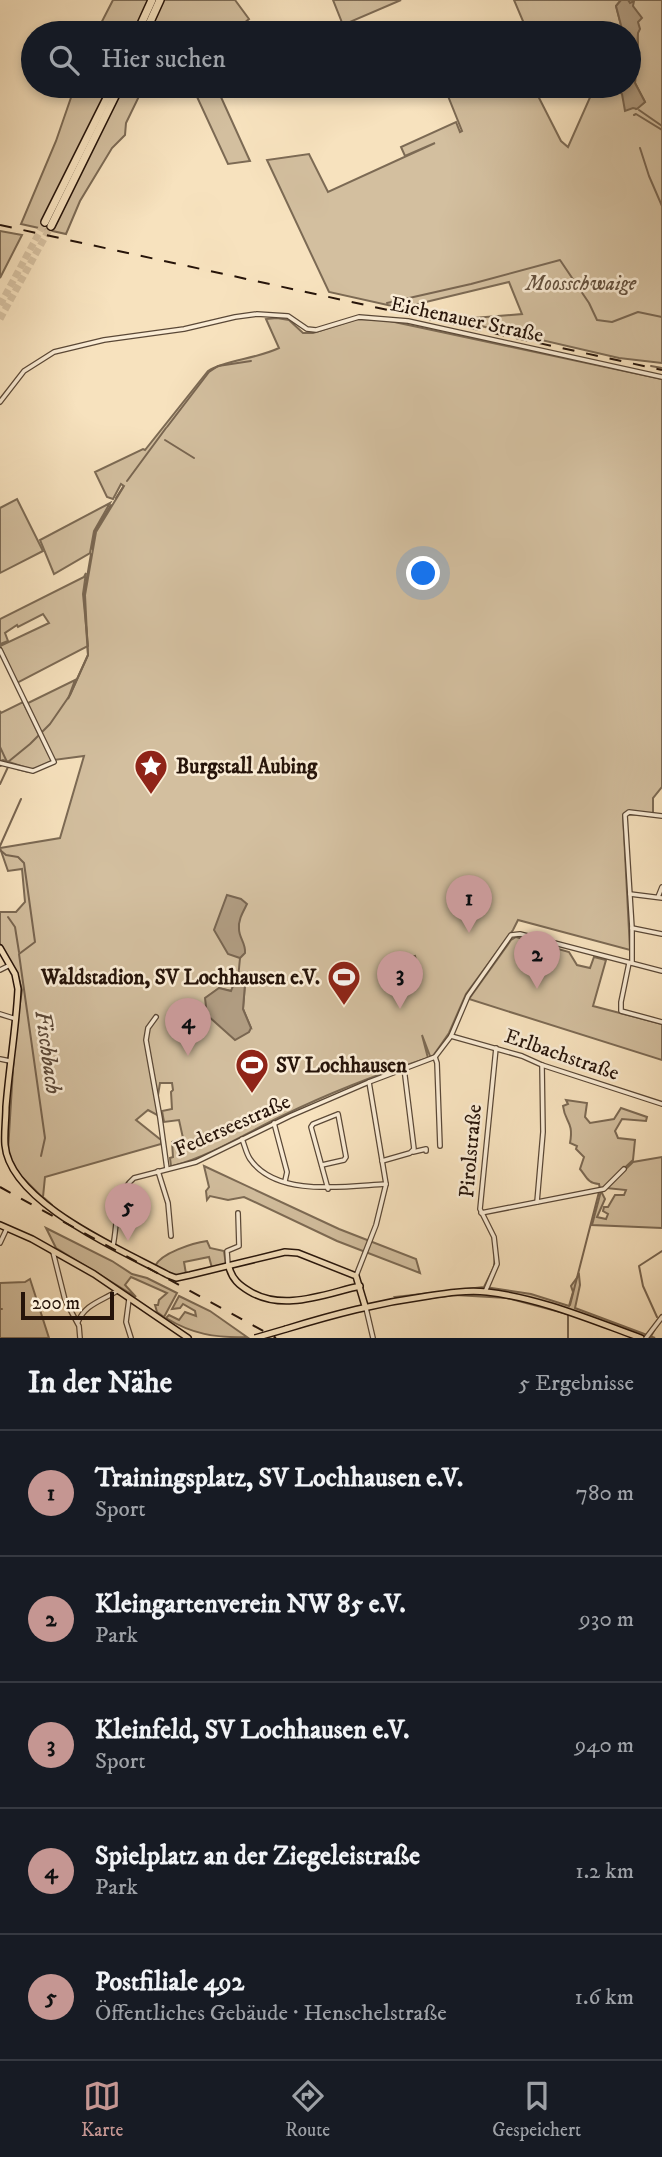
<!DOCTYPE html>
<html lang="de">
<head>
<meta charset="utf-8">
<style>
	body { margin:0; font-family:"IM FELL DW Pica",serif; background:#20242c; color:#f1f3f6 }
	.scale { position:absolute; left:21px; bottom:18px; width:93px; box-sizing:border-box; padding-left:7px; border:4px solid #26140a; border-top:0; font-size:19px; line-height:24px; white-space:nowrap; color:#26140a; -webkit-text-stroke:5px #faecd5; paint-order:stroke }
	.you { position:absolute; left:424px; top:574px; width:24px; height:24px; margin:-18px; border:5px solid #fff; border-radius:50%; background:#1a73e8; box-shadow:0 0 0 10px #1a73e833 }
	.badge { display:grid; place-items:center; width:46px; height:46px; border-radius:50%; background:#c59692; color:#111; font-size:23px; font-weight:700 }
	.pin { position:absolute; translate:-50% -58px; filter:drop-shadow(0 2px 4px #0008) }
	.pin::after { content:''; position:absolute; top:37px; width:24px; height:21px; background:inherit; clip-path:polygon(0 0,100% 0,50% 100%) }
	.list { margin:0; padding:0; list-style:none }
	h2 { display:flex; justify-content:space-between; align-items:center; height:91px; margin:0; padding:0 28px; font-size:30px }
	h2 small { font-size:23px; font-weight:400; color:#9ea1a6 }
	.list li { display:grid; grid-template-columns:46px 1fr auto; gap:21px; align-items:center; box-sizing:border-box; height:126px; padding:0 28px; border-top:2px solid #363941 }
	.list b { display:block; font-size:26px; white-space:nowrap }
	.list p { margin:0; font-size:23px; white-space:nowrap; color:#9ea1a6 }
	.list em { font-size:23px; font-style:normal; color:#9ea1a6 }
	.icon { flex:none; width:38px; height:38px; fill:none; stroke:currentColor; stroke-width:2; stroke-linecap:round; stroke-linejoin:round }
	.map { position:relative; flex:none; width:662px; height:1338px; overflow:hidden }
	.search { position:absolute; background:#171b24; box-shadow:0 4px 10px #0003; left:21px; right:21px; top:21px; height:77px; display:flex; align-items:center; gap:18px; box-sizing:border-box; padding:0 24px; border-radius:38px; color:#9ea1a6; font-size:26px }
	.sheet { height:721px; background:#171b24 }
	nav { display:flex; justify-content:space-around; align-items:center; box-sizing:border-box; height:98px; border-top:2px solid #363941; background:#171b24; font-size:19px; color:#9ea1a6 }
	nav a { display:grid; justify-items:center; gap:4px }
	nav .on { color:#c59692 }
	.map>svg:first-child { display:block }
	.green { fill:#d3bf9f; stroke:#7c6a54; stroke-width:2; fill-rule:evenodd }
	.water { fill:#b09c81; stroke:#796651; stroke-width:2 }
	.lines { fill:none; stroke-linecap:round; stroke-linejoin:round }
	.stream { stroke:#796651; stroke-width:2 }
	.highway-tunnel { stroke:#d8c3a3; stroke-width:7; stroke-dasharray:7 3.5; stroke-linecap:butt }
	.minor-casing { stroke:#5a4837; stroke-width:6 }
	.major-casing { stroke:#26140a; stroke-width:8 }
	.highway-casing { stroke:#26140a; stroke-width:10 }
	.minor { stroke:#faecd5; stroke-width:3.5 }
	.major { stroke:#f7e2be; stroke-width:5 }
	.highway { stroke:#f7e2be; stroke-width:7 }
	.rail { stroke:#26140a; stroke-width:2; stroke-dasharray:12 12; stroke-linecap:butt }
	.major-bridge-casing { stroke:#26140a; stroke-width:8; stroke-linecap:butt }
	.major-bridge { stroke:#f7e2be; stroke-width:5 }
	.labels { text-anchor:middle; stroke-width:5; stroke-linejoin:round; paint-order:stroke }
	.park-label { font-size:21px; font-style:italic; fill:#63503e; stroke:#faecd5 }
	.street-label { font-size:21px; fill:#26140a; stroke:#faecd5 }
	.poi-label { font-size:21px; font-weight:bold; fill:#26140a; stroke:#faecd5; text-anchor:start }
	.water-label { font-size:23px; font-style:italic; fill:#5d4a3a; stroke:#faecd5 }
</style>
</head>
<body>
<div class="map">
<svg width="662" height="1338" viewBox="0 0 662 1338">
	<rect width="100%" height="100%" fill="#f7e2be"/>
	<filter id="stains"><feTurbulence type="fractalNoise" baseFrequency=".00286" numOctaves="4"/><feColorMatrix values="0 0 0 0 .2 0 0 0 0 .09 0 0 0 0 .02 0 0 0 .5 -.17"/></filter>
	<radialGradient id="worn" r=".72"><stop offset=".6" stop-color="#630" stop-opacity="0"/><stop offset="1" stop-color="#630" stop-opacity=".3"/></radialGradient>
	<g class="green">
		<polygon points="113,0 235,0 249,19 232,33 96,33"/>
		<polygon points="333,0 401,0 343,25"/>
		<polygon points="514,0 621,0 616,6 623,33 528,33"/>
		<polygon points="628,0 662,0 662,363 619,358 472,324 474,318 522,314 509,282 401,308 329,292 267,160 309,154 328,192 435,143 405,156 401,147 456,122 460,132 462,131 444,86 533,86 561,141 568,147 592,93 590,86 615,86 636,109 645,102 635,83 638,43 637,22 636,11"/>
		<polygon points="75,86 144,86 126,123 125,135 112,148 80,201 66,234 21,224 56,141"/>
		<polygon points="192,86 216,86 250,161 228,164"/>
		<polygon points="0,231 22,235 0,278"/>
		<path d="M277,318l12,2 14,13h10l44,-14 28,1 277,59v408l-9,11v16l-30,1 7,135 -112,-30 -5,10 -47,64 -17,39 -16,23h-3l-8,-21 6,23c-50,16 -99,35 -146,58 -36,17 -71,40 -109,50h-2l-1,-8 3,-1 -1,-15 11,-4 -4,-18 -15,2 -2,-11 10,-2 -1,-17 2,-2 -1,-7h-12l-3,18 2,15 -11,-6 -12,10 25,20v4l-116,33 -2,20 9,8v2l-38,-38 -6,-18 7,-115 7,-46 -4,-14 -18,-30v-34h16l9,-10 -3,-33 -14,2 -8,-23 60,-10 24,-82 -30,4 -28,-56 49,-24 -7,19 20,-44 -3,-60 11,-63 28,-46 -3,-2 -8,15 -6,-2 -12,-25 48,-23 2,1 63,-79c18,-11 48,-12 71,-23l-13,-29zM415,956l5,18 -12,16 -23,-3 -1,-14 10,1 2,-14zM245,984l-2,25 8,19 -43,-13 -2,-17 13,-10 12,3 3,-5z"/>
		<polygon points="17,499 43,551 0,573 0,508"/>
		<polygon points="110,503 94,531 90,553 54,574 40,540"/>
		<polygon points="86,573 83,594 88,646 17,683 0,646 49,623 43,614 18,627 17,625 5,633 8,641 0,644 0,619 84,577"/>
		<polygon points="23,702 52,761 33,770 3,760 0,761 0,711 1,713"/>
		<polygon points="516,937 569,952 577,965 590,968 594,957 606,960 593,1006 662,1024 662,1060 469,999 511,940"/>
		<path d="M566,1100l21,3 -2,14 5,6 24,-4 7,-11 26,9 -1,4 -24,-2 -7,12 3,7 17,2 -2,20 -30,28 -3,1 -1,-5c-11,0 -13,-8 -19,-15l4,-12 -8,-8 1,-3 -7,-3c4,-22 -5,-20 -7,-37l5,-2z"/>
		<polygon points="662,1157 662,1228 592,1225 601,1191 605,1199 597,1217 606,1219 608,1214 603,1211 604,1207 608,1207 615,1195 624,1195 626,1190 606,1188 608,1186 633,1162"/>
		<polygon points="204,1166 339,1229 416,1259 420,1273 337,1241 244,1197 228,1200 210,1196 207,1200 206,1191 209,1187"/>
		<polygon points="46,1228 112,1261 132,1274 147,1278 177,1293 164,1317 157,1312 155,1305 158,1305 159,1300 167,1293 131,1277 125,1285 136,1297 56,1248"/>
		<path d="M492,1233c3,21 6,36 -7,54l46,7 38,12 4,-14 -2,-6 8,-11 1,10 -5,23 80,30h-20l-60,-22 -68,-18 -52,-3 -55,7 -5,-5 89,-10 12,-24z"/>
		<path d="M207,1241l3,7 14,3 2,14 -14,3 -3,-11 -25,5 2,12 -10,2 -21,-10c6,-13 38,-23 52,-25z"/>
		<polygon points="30,1279 49,1338 0,1338 0,1283 25,1282"/>
		<path d="M179,1296l31,15 37,26c-32,1 -55,-3 -81,-19l3,-3 10,5 6,-8 11,4 -1,-5 -12,-7 -3,4 -8,1z"/>
	</g>
	<g class="water">
		<polygon points="621,0 628,0 630,3 634,1 633,6 642,18 638,22 640,29 638,33 635,83 645,102 637,109 633,108 625,111 622,94 615,88 615,86 629,86 629,33 623,33 616,6"/>
		<path d="M227,895l14,4 6,5c-4,8 -9,16 -8,25 0,9 7,14 6,24l-5,5 -12,-4 -14,-24z"/>
		<polygon points="238,979 245,984 243,1009 251,1028 249,1032 235,1040 207,1015 205,998 219,988 231,991 235,981"/>
	</g>
	<g class="lines">
		<g class="stream">
			<polyline points="639,110 662,126"/>
			<polyline points="634,115 636,114 662,130"/>
			<polyline points="640,148 649,176 662,206"/>
			<polyline points="387,303 471,284 560,260 589,303 597,320 612,322 638,312 662,317"/>
			<polyline points="651,366 662,368"/>
			<polyline points="167,427 209,372 218,366 251,361"/>
			<polyline points="165,440 194,458"/>
			<polyline points="127,481 166,428"/>
			<polyline points="116,498 123,487"/>
			<polyline points="92,549 95,531 111,505"/>
			<polyline points="0,747 7,762"/>
			<polyline points="0,766 8,762 30,744 50,724 70,695 88,655 84,595 91,554"/>
			<polyline points="17,769 29,772"/>
			<polyline points="0,784 8,767"/>
			<polyline points="0,846 21,799"/>
			<polyline points="0,850 6,855 18,857 24,863 35,942 19,954 45,1138 41,1156"/>
			<polyline points="8,917 15,927 19,952"/>
			<polyline points="238,979 240,958"/>
			<polyline points="570,1305 599,1192"/>
			<polyline points="0,1309 2,1309"/>
			<polyline points="657,1317 643,1286 639,1266 662,1251"/>
			<polyline points="568,1338 568,1315"/>
			<polyline points="650,1338 655,1329"/>
		</g>
		<g class="highway-tunnel">
			<polyline points="0,305 45,222"/>
			<polyline points="0,319 51,226"/>
		</g>
		<defs>
			<g id="minor">
				<polyline points="0,402 24,371 54,352 104,340 184,329 235,317 257,314 288,316 307,329 316,330 359,317 408,321 662,377"/>
				<polyline points="0,650 54,762 33,771 0,763"/>
				<polyline points="630,894 662,898"/>
				<polyline points="658,897 662,887"/>
				<polyline points="632,928 662,934"/>
				<polyline points="629,963 621,1002 621,1011 662,1022"/>
				<polyline points="632,963 632,928 625,815 629,812 662,816"/>
				<polyline points="0,970 10,965"/>
				<polyline points="0,1014 16,1019"/>
				<polyline points="156,1017 148,1028 146,1040 160,1118 167,1169"/>
				<polyline points="451,1036 522,1056 542,1065 662,1104"/>
				<polyline points="435,1057 437,1063 440,1146"/>
				<polyline points="0,1059 10,1061"/>
				<polyline points="274,1123 287,1172 285,1181"/>
				<path d="M242,1139c3,7 4,14 8,20 27,39 97,27 136,25"/>
				<polyline points="413,1152 426,1149 426,1151"/>
				<polyline points="382,1161 410,1153 414,1149 404,1068"/>
				<polyline points="322,1165 344,1160 346,1157 338,1114 313,1124 311,1127 328,1189"/>
				<polyline points="158,1171 168,1203 171,1236"/>
				<polyline points="537,1202 543,1132 542,1065"/>
				<polyline points="481,1213 604,1189 624,1169"/>
				<polyline points="0,1243 7,1228"/>
				<path d="M113,1246c5,-24 1,-51 21,-68l62,-16 94,-46 79,-34 66,-25 16,-21 17,-40 43,-61 9,-1 142,37"/>
				<polyline points="53,1252 65,1300 79,1326 80,1338"/>
				<polyline points="228,1265 227,1251 239,1246 238,1213"/>
				<polyline points="356,1276 376,1225 386,1184 369,1082"/>
				<polyline points="485,1292 497,1264 494,1237 480,1209 496,1048"/>
				<polyline points="129,1299 126,1322 131,1338"/>
				<polyline points="366,1308 373,1338"/>
				<path d="M78,1322c7,-18 24,-21 39,-31"/>
				<polyline points="646,1338 662,1317"/>
			</g>
			<g id="major">
				<path d="M0,948l15,26 3,15c-2,40 -9,79 -12,118 0,13 -2,26 -1,38 5,58 117,105 163,130l8,3 14,-3 95,-23 13,1 58,23 9,30"/>
				<polyline points="0,1225 32,1239 94,1274 188,1338"/>
				<path d="M229,1267c3,12 10,18 20,24 34,21 75,3 111,-5"/>
				<path d="M286,1329c49,-15 91,-26 142,-33 19,-3 39,-6 59,-4 53,6 104,28 154,46"/>
			</g>
			<g id="highway">
				<polyline points="137,33 152,0"/>
				<polyline points="145,33 160,0"/>
				<polyline points="45,222 113,86"/>
				<polyline points="51,226 120,86"/>
			</g>
		</defs>
		<use href="#minor" class="minor-casing"/>
		<use href="#major" class="major-casing"/>
		<use href="#highway" class="highway-casing"/>
		<use href="#minor" class="minor"/>
		<use href="#major" class="major"/>
		<use href="#highway" class="highway"/>
		<g class="rail">
			<polyline points="0,225 662,370"/>
			<polyline points="0,1187 276,1338"/>
		</g>
		<defs>
			<polyline id="major-bridge" points="255,1338 286,1329"/>
		</defs>
		<use href="#major-bridge" class="major-bridge-casing"/>
		<use href="#major-bridge" class="major-bridge"/>
	</g>
	<defs>
		<symbol id="sight-pin" viewBox="-11 -11 22 30"><path d="M0 17L-7.5 6A9.5 9.5 0 1 1 7.5 6Z" fill="#8f2418" stroke="#faecd5"/><path d="M0-6L1.8-2.2L6-1.7L2.9 1.2L3.7 5.4L0 3.3L-3.7 5.4L-2.9 1.2L-6-1.7L-1.8-2.2Z" fill="#fff"/></symbol>
		<symbol id="stadium-pin" viewBox="-11 -11 22 30"><path d="M0 17L-7.5 6A9.5 9.5 0 1 1 7.5 6Z" fill="#8f2418" stroke="#faecd5"/><path d="M0-5a6.5 5 0 1 0 0 10a6.5 5 0 1 0 0-10ZM-3.5-1.8h7v3.6h-7Z" fill="#fff"/></symbol>
	</defs>
	<g fill-rule="evenodd">
		<use href="#sight-pin" x="132" y="747" width="38" height="52"/>
		<use href="#stadium-pin" x="325" y="958" width="38" height="52"/>
		<use href="#stadium-pin" x="233" y="1046" width="38" height="52"/>
	</g>
	<g class="labels">
		<g class="park-label">
			<text x="581" y="290">Moosschwaige</text>
		</g>
		<g class="street-label">
			<text transform="translate(467 319) rotate(12)" y="7">Eichenauer Straße</text>
			<text transform="translate(562 1054) rotate(19)" y="7">Erlbachstraße</text>
			<text transform="translate(232 1125) rotate(-24)" y="7">Federseestraße</text>
			<text transform="translate(470 1151) rotate(-85)" y="7">Pirolstraße</text>
		</g>
		<g class="poi-label">
			<text x="176" y="773">Burgstall Aubing</text>
			<text x="320" y="984" text-anchor="end">Waldstadion, SV Lochhausen e.V.</text>
			<text x="276" y="1072">SV Lochhausen</text>
		</g>
		<g class="water-label">
			<text transform="translate(49 1052) rotate(82)" y="8">Fischbach</text>
		</g>
	</g>
	<rect width="100%" height="100%" filter="url(#stains)"/>
	<rect width="100%" height="100%" fill="url(#worn)"/>
</svg>
<div class="scale">200 m</div>
<div class="you"></div>
<div class="pin badge" style="left:469px;top:933px">1</div>
<div class="pin badge" style="left:537px;top:989px">2</div>
<div class="pin badge" style="left:400px;top:1009px">3</div>
<div class="pin badge" style="left:188px;top:1056px">4</div>
<div class="pin badge" style="left:128px;top:1241px">5</div>
<div class="search"><svg class="icon" aria-label="search" viewBox="0 0 24 24"><circle cx="10" cy="10" r="6"/><path d="M15 15l6 6"/></svg>Hier suchen</div>
</div>
<section class="sheet">
<h2>In der Nähe<small>5 Ergebnisse</small></h2>
<ul class="list">
<li><span class="badge">1</span><div><b>Trainingsplatz, SV Lochhausen e.V.</b><p>Sport</p></div><em>780 m</em></li>
<li><span class="badge">2</span><div><b>Kleingartenverein NW 85 e.V.</b><p>Park</p></div><em>930 m</em></li>
<li><span class="badge">3</span><div><b>Kleinfeld, SV Lochhausen e.V.</b><p>Sport</p></div><em>940 m</em></li>
<li><span class="badge">4</span><div><b>Spielplatz an der Ziegeleistraße</b><p>Park</p></div><em>1.2 km</em></li>
<li><span class="badge">5</span><div><b>Postfiliale 492</b><p>Öffentliches Gebäude · Henschelstraße</p></div><em>1.6 km</em></li>
</ul>
</section>
<nav>
<a class="on"><svg class="icon" aria-label="map" viewBox="0 0 24 24"><path d="M3 6l6-2 6 2 6-2v14l-6 2-6-2-6 2zM9 4v14M15 6v14"/></svg>Karte</a>
<a><svg class="icon" aria-label="directions" viewBox="0 0 24 24"><path d="M12 3l9 9-9 9-9-9zM9 14v-3h6M13 9l2 2-2 2"/></svg>Route</a>
<a><svg class="icon" aria-label="saved" viewBox="0 0 24 24"><path d="M7 4h10v16l-5-4-5 4z"/></svg>Gespeichert</a>
</nav>
</body>
</html>
